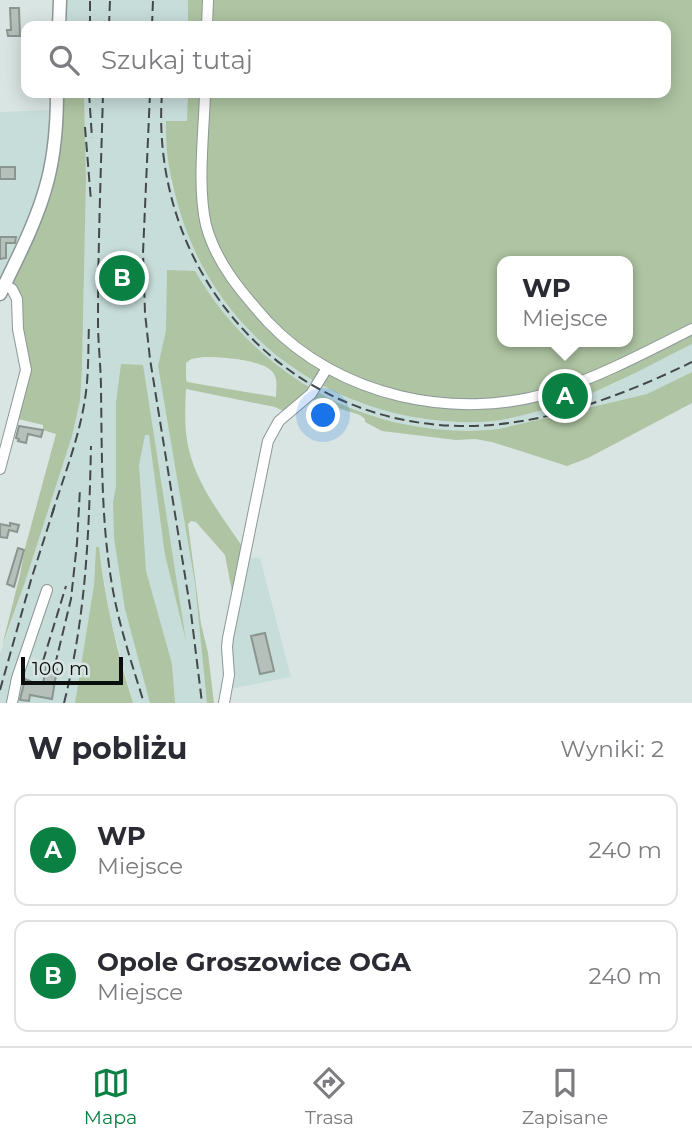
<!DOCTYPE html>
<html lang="pl">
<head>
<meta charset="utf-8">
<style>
	body { margin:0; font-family:Montserrat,sans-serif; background:#f7f7f7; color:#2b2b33 }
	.scale { position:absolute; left:21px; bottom:18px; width:102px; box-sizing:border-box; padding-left:7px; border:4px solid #0a0e0e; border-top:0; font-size:19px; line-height:24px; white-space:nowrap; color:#0a0e0e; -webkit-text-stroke:5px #d9e5e3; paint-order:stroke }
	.you { position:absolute; left:324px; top:416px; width:24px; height:24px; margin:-18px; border:5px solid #fff; border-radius:50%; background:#1a73e8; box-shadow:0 0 0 10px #1a73e833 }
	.badge { display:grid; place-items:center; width:46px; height:46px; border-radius:50%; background:#0b8043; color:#fff; font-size:23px; font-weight:700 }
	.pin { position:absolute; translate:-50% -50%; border:4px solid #fff; box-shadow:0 2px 7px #0006 }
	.popup { position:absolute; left:497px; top:256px; width:136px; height:91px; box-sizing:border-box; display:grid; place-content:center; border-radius:14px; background:#fff; filter:drop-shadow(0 2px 5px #0005); font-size:23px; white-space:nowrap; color:#7c7c81 }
	.popup b { font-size:26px; color:#2b2b33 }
	.popup::after { content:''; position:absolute; left:50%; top:100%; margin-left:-14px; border:14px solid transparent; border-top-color:#fff }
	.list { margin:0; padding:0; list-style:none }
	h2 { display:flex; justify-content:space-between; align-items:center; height:91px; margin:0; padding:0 28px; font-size:30px }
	h2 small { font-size:23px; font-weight:400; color:#7c7c81 }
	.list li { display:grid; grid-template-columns:46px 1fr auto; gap:21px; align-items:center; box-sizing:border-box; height:112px; margin:0 14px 14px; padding:0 14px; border:2px solid #e1e1e2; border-radius:14px }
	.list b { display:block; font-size:26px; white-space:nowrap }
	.list p { margin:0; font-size:23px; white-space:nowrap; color:#7c7c81 }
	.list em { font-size:23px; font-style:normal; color:#7c7c81 }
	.icon { flex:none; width:38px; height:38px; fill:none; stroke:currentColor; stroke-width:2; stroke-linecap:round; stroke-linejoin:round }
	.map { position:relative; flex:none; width:692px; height:703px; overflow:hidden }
	.search { position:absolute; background:#fff; box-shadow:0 4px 18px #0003; left:21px; right:21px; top:21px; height:77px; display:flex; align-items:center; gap:18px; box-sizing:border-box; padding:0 24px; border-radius:14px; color:#7c7c81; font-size:26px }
	.sheet { height:343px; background:#fff }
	nav { display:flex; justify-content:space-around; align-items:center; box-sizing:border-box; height:98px; border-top:2px solid #e1e1e2; background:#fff; font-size:19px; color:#7c7c81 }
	nav a { display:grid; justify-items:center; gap:4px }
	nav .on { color:#0b8043 }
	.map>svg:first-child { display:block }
	.built { fill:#c7ddda }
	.green { fill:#aec4a2; fill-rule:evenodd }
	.building { fill:#b6c0ba; stroke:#8b958f; stroke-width:2 }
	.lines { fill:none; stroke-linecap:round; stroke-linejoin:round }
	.minor-casing { stroke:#8c9796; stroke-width:12 }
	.major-casing { stroke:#8c9796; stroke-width:15 }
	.minor { stroke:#fff; stroke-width:10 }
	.major { stroke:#fff; stroke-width:12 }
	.rail { stroke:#434948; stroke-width:2; stroke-dasharray:10 5; stroke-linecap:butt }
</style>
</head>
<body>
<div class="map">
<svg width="692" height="703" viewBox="0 0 692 703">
	<rect width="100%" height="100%" fill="#d9e5e3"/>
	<g class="built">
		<polygon points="60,0 188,0 188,26 59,26"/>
		<polygon points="84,93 188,93 188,121 166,121 171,184 192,245 207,275 222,299 249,331 290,366 310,379 336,393 360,403 420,419 444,421 485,422 508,419 563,404 616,383 638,370 692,344 692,372 647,394 499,429 483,430 440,430 402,424 365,413 324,396 289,375 272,363 258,351 230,321 205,288 195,271 167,307 166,330 158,366 195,584 207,703 133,703 110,617 99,548 96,548 94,585 75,703 0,703 0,654 25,582 72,436 80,401 82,368 86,178"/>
		<polygon points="50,110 57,110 51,162 0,294 0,112"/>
		<polygon points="245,557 260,558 291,677 225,690 227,647"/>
	</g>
	<g class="green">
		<path d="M188,0h504v344c-36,18 -71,37 -107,52l-6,-14 -30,11 5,14c-24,6 -48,14 -73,15 -136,4 -259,-76 -300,-207 -10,-33 -16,-60 -15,-94h21l1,-28h478v-67h-478zM502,261h126v81h-126z"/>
		<polygon points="57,93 84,93 86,178 82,368 80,401 72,436 25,582 2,646 20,575 25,548 56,434 43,430 43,425 14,418 25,379 17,305 5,285 40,204"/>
		<path d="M167,270l28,1c63,108 178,171 304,158l148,-35 45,-22v31l-104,55 -21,8 -75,-24 -17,-3 -19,1 -74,-9 -17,-9v-3l-5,-4 -54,-17 -18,15 -13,-6 -89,-18c-1,20 -2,42 3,61 9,38 36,70 57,102l-11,55 -10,-52 -29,-33 -5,-1 -3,3 13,100 7,29 6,50h-7l-12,-119 -37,-218 8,-36zM203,357c16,0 63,2 71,17 4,7 2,15 2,23l-89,-15 -1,-3v-16l5,-4z"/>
		<polygon points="121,364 143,365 186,641 165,555 149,435 145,435 139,465 146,571 172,664 175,703 150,703 125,609 114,538 113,502 116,487 116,402"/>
		<path d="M96,547h3c6,54 18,105 34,156h-58l19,-118z"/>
	</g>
	<g class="building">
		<polygon points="10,8 19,8 20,36 8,36 7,30 11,30"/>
		<rect x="0" y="167" width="15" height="12"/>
		<polygon points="0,237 16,237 15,243 6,243 6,258 0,259"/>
		<polygon points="19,426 43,430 41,437 28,434 26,443 18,441 19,439 16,438"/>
		<polygon points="10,523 19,525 17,532 9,530 7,538 0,537 0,524 10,526"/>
		<polygon points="18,548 24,550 14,587 7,584"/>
		<polygon points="265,633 274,671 260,674 251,636"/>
		<polygon points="46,667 57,669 52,699 30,695 29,701 20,700 25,679 32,682 43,684"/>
	</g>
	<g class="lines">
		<defs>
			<g id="minor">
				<polyline points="207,26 208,0"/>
				<path d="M205,93c-1,39 -8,94 1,132 10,38 36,68 62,97 70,74 187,100 284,70 49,-16 94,-40 140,-63"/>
				<polyline points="0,469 26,370 18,329 17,299 12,289 5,285"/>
				<polyline points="12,703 17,678 47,590"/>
				<polyline points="224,703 229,675 227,647 228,638 268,441 279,421 311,394 327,368"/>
			</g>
			<g id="major">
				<polyline points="59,26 60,0"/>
				<path d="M0,294c18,-37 38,-75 48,-115 7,-28 9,-58 9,-86"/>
			</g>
		</defs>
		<use href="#minor" class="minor-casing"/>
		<use href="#major" class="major-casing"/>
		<use href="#minor" class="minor"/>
		<use href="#major" class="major"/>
		<g class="rail">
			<polyline points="90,26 90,0"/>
			<polyline points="109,26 110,0"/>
			<polyline points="152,26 153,0"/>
			<polyline points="89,93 92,138"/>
			<path d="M103,93c-2,76 -5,152 -5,228 0,23 3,46 3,69 1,65 0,131 11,195 7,41 20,79 32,118"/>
			<polyline points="150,93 143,253 145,313 150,359 191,613 202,703"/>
			<path d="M162,93c-13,180 123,335 307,333 77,-1 155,-31 223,-64"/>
			<polyline points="85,127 91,201"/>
			<path d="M52,514c12,-38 27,-76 33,-115 4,-25 3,-50 4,-75"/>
			<polyline points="43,661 66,586"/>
			<polyline points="55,665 71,599 77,543 80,489"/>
			<polyline points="0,690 31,580 55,505"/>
			<path d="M64,703c22,-87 25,-168 27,-257"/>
		</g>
	</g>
</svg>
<div class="scale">100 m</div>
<div class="you"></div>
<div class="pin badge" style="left:565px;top:396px">A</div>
<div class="popup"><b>WP</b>Miejsce</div>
<div class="pin badge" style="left:122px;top:278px">B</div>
<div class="search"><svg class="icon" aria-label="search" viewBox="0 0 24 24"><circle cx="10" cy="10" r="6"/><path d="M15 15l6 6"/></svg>Szukaj tutaj</div>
</div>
<section class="sheet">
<h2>W pobliżu<small>Wyniki: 2</small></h2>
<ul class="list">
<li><span class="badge">A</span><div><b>WP</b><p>Miejsce</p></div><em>240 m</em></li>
<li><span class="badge">B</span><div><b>Opole Groszowice OGA</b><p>Miejsce</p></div><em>240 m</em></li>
</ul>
</section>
<nav>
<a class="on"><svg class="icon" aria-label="map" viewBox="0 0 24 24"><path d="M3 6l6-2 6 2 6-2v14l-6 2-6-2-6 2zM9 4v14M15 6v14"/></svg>Mapa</a>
<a><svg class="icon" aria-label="directions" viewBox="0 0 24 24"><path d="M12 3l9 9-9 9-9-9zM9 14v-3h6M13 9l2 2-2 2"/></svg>Trasa</a>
<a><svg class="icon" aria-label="saved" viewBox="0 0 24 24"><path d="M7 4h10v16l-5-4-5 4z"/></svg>Zapisane</a>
</nav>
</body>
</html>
